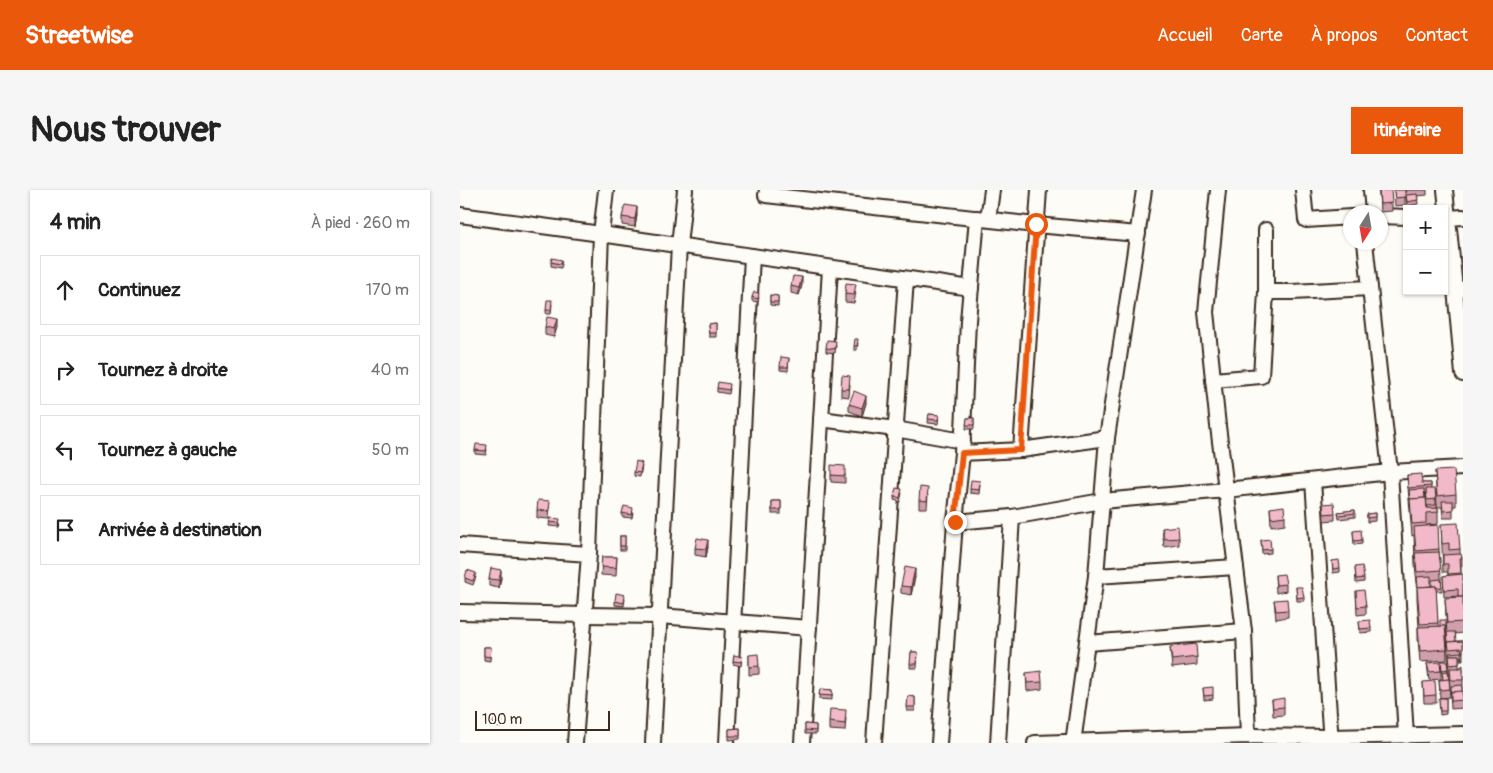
<!DOCTYPE html>
<html lang="fr">
<head>
<meta charset="utf-8">
<style>
	body { margin:0; font-family:Pangolin,sans-serif; background:#f6f6f6; color:#222 }
	.controls { position:absolute; right:15px; top:15px; display:grid; overflow:hidden; border-radius:0px; box-shadow:0 1px 4px #0004 }
	.controls button { width:45px; height:45px; display:grid; place-items:center; padding:0; border:0; border-bottom:1px solid #e0e0e0; background:#fff; color:#222; font:25px sans-serif }
	.compass { position:absolute; left:883px; top:15px; width:45px; height:45px; border-radius:50%; background:#fff; box-shadow:0 1px 4px #0004; rotate:191deg }
	.scale { position:absolute; left:15px; bottom:12px; width:135px; box-sizing:border-box; padding-left:5px; border:2px solid #3b2a1e; border-top:0; font-size:14px; line-height:18px; white-space:nowrap; color:#3b2a1e; -webkit-text-stroke:4px #fdfcf7; paint-order:stroke }
	.stop { position:absolute; width:15px; height:15px; margin:-11px; border:4px solid #ea580c; border-radius:50%; background:#fff }
	.stop.end { background:#ea580c; border-color:#fff; box-shadow:0 1px 5px #0008 }
	.list { margin:0; padding:0; list-style:none }
	h2 { display:flex; justify-content:space-between; align-items:center; height:65px; margin:0; padding:0 20px; font-size:21px }
	h2 small { font-size:16px; font-weight:400; color:#767676 }
	.list li { display:grid; grid-template-columns:32px 1fr auto; gap:15px; align-items:center; box-sizing:border-box; height:70px; margin:0 10px 10px; padding:0 10px; border:1px solid #e0e0e0; border-radius:0px }
	.list b { display:block; font-size:19px; white-space:nowrap }
	.list em { font-size:16px; font-style:normal; color:#767676 }
	.icon { flex:none; width:28px; height:28px; fill:none; stroke:currentColor; stroke-width:2; stroke-linecap:round; stroke-linejoin:round }
	.map { position:relative; flex:none; width:1003px; height:553px; overflow:hidden; border-radius:0px }
	header { display:flex; align-items:center; gap:30px; box-sizing:border-box; height:70px; padding:0 25px; background:#ea580c; color:#fff }
	header strong { font-size:24px }
	nav { display:flex; gap:28px; margin-inline-start:auto; font-size:18px }
	.intro { display:flex; align-items:center; justify-content:space-between; box-sizing:border-box; height:120px; padding:0 30px }
	h1 { margin:0; font-size:35px }
	.button { padding:12px 22px; border-radius:0px; background:#ea580c; color:#fff; font-size:18px; font-weight:700 }
	main { display:flex; gap:30px; padding:0 30px }
	aside { flex:1; background:#fff; border-radius:0px; box-shadow:0 1px 4px #0004 }
	.map>svg:first-child { display:block }
	.lines { fill:none; stroke-linecap:round; stroke-linejoin:round }
	.minor-casing { stroke:#3b2a1e; stroke-width:18 }
	.minor { stroke:#fdfcf7; stroke-width:14 }
	.wall { fill:#d09fae; stroke:#3b2a1e; fill-rule:evenodd }
	.shaded-wall { fill:#a9828d; stroke:#3b2a1e }
	.building { fill:#f2b9ca; stroke:#3b2a1e }
	.route { stroke:#ea580c; stroke-width:6 }
</style>
</head>
<body>
<header>
<strong>Streetwise</strong>
<nav><a>Accueil</a><a>Carte</a><a>À propos</a><a>Contact</a></nav>
</header>
<div class="intro"><h1>Nous trouver</h1><a class="button">Itinéraire</a></div>
<main>
<aside>
<h2>4 min<small>À pied · 260 m</small></h2>
<ul class="list">
<li><svg class="icon" aria-label="ahead" viewBox="0 0 24 24"><path d="M12 20V5M6 11l6-6 6 6"/></svg><div><b>Continuez</b></div><em>170 m</em></li>
<li><svg class="icon" aria-label="right" viewBox="0 0 24 24"><path d="M7 20v-9h11M14 6l5 5-5 5"/></svg><div><b>Tournez à droite</b></div><em>40 m</em></li>
<li><svg class="icon" aria-label="left" viewBox="0 0 24 24"><path d="M17 20v-9H6M10 6l-5 5 5 5"/></svg><div><b>Tournez à gauche</b></div><em>50 m</em></li>
<li><svg class="icon" aria-label="arrive" viewBox="0 0 24 24"><path d="M6 21V4h12l-3 4 3 4H6"/></svg><div><b>Arrivée à destination</b></div></li>
</ul>
</aside>
<div class="map">
<svg width="1003" height="553" viewBox="0 0 1003 553">
	<rect width="100%" height="100%" fill="#fdfcf7"/>
	<filter id="ink" filterUnits="userSpaceOnUse"><feTurbulence type="fractalNoise" baseFrequency=".02" numOctaves="2"/><feDisplacementMap in="SourceGraphic" scale="10" xChannelSelector="R" yChannelSelector="G"/><feConvolveMatrix kernelMatrix="1 2 1 2 8 2 1 2 1" color-interpolation-filters="sRGB"/></filter>
	<g filter="url(#ink)">
		<g class="lines">
			<defs>
				<g id="minor">
					<polyline points="307,0 306,5 576,35 678,44"/>
					<polyline points="758,0 746,122 758,236 784,441 788,546"/>
					<polyline points="843,0 846,30 891,27"/>
					<polyline points="911,0 913,22"/>
					<polyline points="0,25 141,44 511,98"/>
					<polyline points="921,26 947,27"/>
					<polyline points="1003,27 988,28 995,99 1003,99"/>
					<polyline points="984,28 988,28 985,0"/>
					<polyline points="528,29 532,0"/>
					<polyline points="905,52 930,282 946,546"/>
					<polyline points="995,99 1003,184"/>
					<polyline points="806,102 832,102 910,98"/>
					<polyline points="753,190 801,186 806,102 806,40"/>
					<polyline points="361,229 435,239 503,251"/>
					<polyline points="561,260 579,0"/>
					<polyline points="502,263 561,260 647,248"/>
					<polyline points="853,291 871,553"/>
					<polyline points="495,332 552,327 642,311 766,300 930,282 1003,278"/>
					<polyline points="0,355 129,364"/>
					<polyline points="636,386 776,377"/>
					<polyline points="0,422 125,425 200,426 349,438"/>
					<polyline points="627,453 784,441"/>
					<polyline points="115,553 129,364 141,44 146,0"/>
					<polyline points="193,553 219,55 225,0"/>
					<polyline points="267,553 292,66"/>
					<polyline points="342,553 370,78"/>
					<polyline points="414,553 446,89"/>
					<polyline points="479,553 495,332 502,263 508,131 517,28"/>
					<polyline points="538,553 552,327"/>
					<polyline points="575,553 788,546 871,547 1003,544"/>
					<polyline points="613,553 636,386 647,248 684,0"/>
				</g>
			</defs>
			<use href="#minor" class="minor-casing"/>
			<use href="#minor" class="minor"/>
		</g>
		<g class="wall">
			<polygon points="919,0 932,13 932,21 920,22"/>
			<polygon points="934,0 945,7 945,15 935,16"/>
			<polygon points="945,0 967,0 967,5 957,6 958,14 947,16"/>
			<polygon points="177,25 175,37 162,35 162,27"/>
			<polygon points="91,72 102,74 101,78 91,76"/>
			<polygon points="342,95 339,105 331,103 331,96"/>
			<polygon points="396,102 394,113 385,112 385,104"/>
			<polygon points="310,105 318,106 318,116 310,115"/>
			<polygon points="292,107 299,107 298,112 292,111"/>
			<polygon points="92,114 91,124 86,124 86,120"/>
			<polygon points="256,133 256,147 249,147 248,134"/>
			<polygon points="85,137 97,137 94,147 85,145"/>
			<polygon points="398,153 397,160 394,160 394,156"/>
			<polygon points="376,155 375,163 366,162 366,158"/>
			<polygon points="329,168 328,181 320,180 320,177"/>
			<polygon points="390,194 389,207 381,206 381,199"/>
			<polygon points="257,198 270,198 269,204 257,202"/>
			<polygon points="406,213 402,226 389,221 389,214"/>
			<polygon points="469,224 479,225 478,234 468,233"/>
			<polygon points="507,228 514,228 514,239 506,239"/>
			<polygon points="27,259 26,265 15,264 15,260"/>
			<polygon points="182,276 180,287 174,286 174,282"/>
			<path d="M975,281l21,23v12h-3v12h-10l-1,-11h-5l1,1v16l-12,1 13,24 3,42h-6l2,35 8,5 1,29 -27,2 -2,-23v-12h1l-2,-28v-16l-2,-18 -1,-30 -2,1 -5,-61 15,8h9v6l5,10v6h1zM966,304l1,14 -2,-13z"/>
			<polygon points="385,284 385,293 371,292 371,285"/>
			<polygon points="520,294 519,304 510,303 510,299"/>
			<polygon points="442,303 440,312 434,310 434,306"/>
			<polygon points="468,305 467,318 459,318 459,310"/>
			<rect x="312" y="311" width="9" height="13"/>
			<polygon points="863,314 875,323 875,330 864,331"/>
			<polygon points="90,318 89,329 77,328 77,320"/>
			<polygon points="810,318 825,326 825,334 811,336"/>
			<polygon points="895,320 895,327 879,329 878,322"/>
			<polygon points="173,322 172,328 162,327 162,323"/>
			<polygon points="915,323 915,331 907,332 907,324"/>
			<polygon points="90,328 100,333 99,337 89,336"/>
			<polygon points="981,334 1000,359 1000,364 1002,368 1002,376 1001,376 1001,384 1003,388 1003,443 995,444 996,451 1003,451 1003,470 1002,470 1001,466 1001,471 999,472 999,478 1003,475 1003,497 1002,497 1003,518 991,519 985,409 998,407 998,406 984,407 983,386 988,385 988,382 983,382"/>
			<polygon points="702,338 719,348 719,355 704,357"/>
			<polygon points="893,341 902,350 902,354 894,355"/>
			<rect x="160" y="346" width="5" height="14"/>
			<polygon points="801,350 811,359 811,363 802,364"/>
			<polygon points="248,357 246,367 235,365 235,358"/>
			<polygon points="142,367 157,367 156,386 141,385"/>
			<polygon points="872,371 880,378 880,382 873,383"/>
			<polygon points="895,377 904,388 904,392 896,393"/>
			<polygon points="815,385 826,394 826,401 816,403"/>
			<polygon points="16,387 13,395 5,392 5,388"/>
			<polygon points="455,387 451,405 441,403 441,396"/>
			<polygon points="41,388 39,398 29,396 29,389"/>
			<polygon points="836,397 844,407 844,411 837,411"/>
			<polygon points="896,401 906,416 906,424 897,425"/>
			<polygon points="165,409 164,416 155,415 155,411"/>
			<polygon points="814,410 828,420 828,427 816,429"/>
			<polygon points="899,431 911,438 911,442 900,443"/>
			<polygon points="24,457 31,457 30,471 24,470"/>
			<polygon points="710,457 737,467 737,475 712,478"/>
			<polygon points="451,462 458,462 457,478 450,478"/>
			<polygon points="289,465 299,476 299,484 289,485"/>
			<polygon points="282,470 281,476 273,474 273,471"/>
			<polygon points="967,473 981,481 981,489 969,490"/>
			<polygon points="981,475 988,479 990,507 980,508 979,490 983,490"/>
			<polygon points="566,483 582,492 582,499 567,501"/>
			<polygon points="963,492 976,505 976,513 964,513"/>
			<polygon points="743,498 753,505 753,509 744,510"/>
			<polygon points="360,499 372,500 372,510 359,509"/>
			<polygon points="448,506 455,507 455,521 447,521"/>
			<polygon points="979,508 986,508 986,524 980,525"/>
			<polygon points="812,510 824,517 824,525 813,526"/>
			<polygon points="42,528 42,538 32,536 32,533"/>
			<polygon points="386,528 385,541 369,540 369,532"/>
			<polygon points="345,534 356,535 356,544 345,544"/>
			<polygon points="280,538 280,549 269,550 269,539"/>
		</g>
		<g class="shaded-wall">
			<polygon points="177,17 177,25 175,37 175,29"/>
			<polygon points="342,87 342,95 339,105 339,98"/>
			<polygon points="97,129 97,137 94,147 94,139"/>
			<polygon points="406,206 406,213 402,226 402,218"/>
			<polygon points="248,350 248,357 246,367 246,359"/>
			<polygon points="455,379 455,387 451,405 451,397"/>
			<polygon points="41,380 41,388 39,398 39,390"/>
		</g>
		<g class="building">
			<polygon points="919,0 931,0 932,13 920,14"/>
			<polygon points="934,0 945,0 945,7 935,8"/>
			<polygon points="957,4 958,10 947,12 946,5"/>
			<polygon points="165,15 177,17 175,29 162,27"/>
			<polygon points="92,68 102,70 101,74 91,72"/>
			<polygon points="333,86 342,87 339,98 331,96"/>
			<polygon points="386,93 396,94 394,105 385,104"/>
			<polygon points="294,102 299,103 298,109 292,107"/>
			<polygon points="310,105 318,106 318,112 310,112"/>
			<polygon points="87,110 92,110 91,120 86,120"/>
			<polygon points="87,127 97,129 94,139 85,137"/>
			<polygon points="256,133 256,143 249,143 248,134"/>
			<polygon points="395,149 398,149 397,156 394,156"/>
			<polygon points="367,150 376,151 375,159 366,158"/>
			<polygon points="321,167 329,168 328,177 320,177"/>
			<polygon points="382,185 390,186 389,199 381,199"/>
			<polygon points="258,192 270,194 269,200 257,198"/>
			<polygon points="394,201 406,206 402,218 389,214"/>
			<polygon points="469,224 479,225 478,230 468,229"/>
			<polygon points="507,228 514,228 514,235 506,235"/>
			<polygon points="16,254 27,255 26,261 15,260"/>
			<polygon points="176,271 182,273 180,283 174,282"/>
			<polygon points="371,275 385,276 385,286 371,285"/>
			<polygon points="994,280 996,304 977,306 975,281"/>
			<polygon points="961,284 962,293 971,293 971,296 948,298 947,285"/>
			<polygon points="511,290 520,291 519,300 510,299"/>
			<polygon points="460,297 468,298 467,311 459,310"/>
			<polygon points="436,298 442,299 440,308 434,306"/>
			<polygon points="964,299 965,308 950,309 950,311 949,300"/>
			<polygon points="966,299 975,299 976,309 967,310"/>
			<polygon points="966,308 967,318 978,318 978,322 966,323 966,333 952,334 950,309"/>
			<polygon points="78,310 90,311 89,321 77,320"/>
			<rect x="312" y="311" width="9" height="9"/>
			<polygon points="982,311 993,311 993,320 983,321"/>
			<polygon points="874,313 875,323 864,324 863,314"/>
			<polygon points="977,315 977,318 968,318 967,316"/>
			<polygon points="164,316 173,318 172,325 162,323"/>
			<polygon points="824,316 825,326 811,328 810,318"/>
			<polygon points="895,320 895,323 879,325 878,322"/>
			<polygon points="915,323 915,327 907,328 907,324"/>
			<polygon points="90,328 100,329 99,333 89,332"/>
			<polygon points="998,333 1000,359 989,360 989,353 982,354 981,334"/>
			<polygon points="978,335 979,359 956,361 954,337"/>
			<polygon points="718,336 719,348 704,349 702,338"/>
			<polygon points="901,340 902,350 894,351 893,341"/>
			<rect x="160" y="346" width="5" height="10"/>
			<polygon points="237,348 248,350 246,359 235,358"/>
			<polygon points="810,349 811,359 802,360 801,350"/>
			<polygon points="979,362 981,380 957,382 955,363"/>
			<polygon points="1001,364 1002,368 1000,368 1001,383 988,384 988,374 983,374 983,365"/>
			<polygon points="142,367 157,367 156,378 141,377"/>
			<polygon points="879,370 880,378 873,379 872,371"/>
			<polygon points="902,376 904,388 896,389 895,377"/>
			<polygon points="445,377 455,379 451,397 441,396"/>
			<polygon points="31,378 41,380 39,390 29,389"/>
			<polygon points="7,380 16,383 13,391 5,388"/>
			<polygon points="824,384 826,394 816,395 815,385"/>
			<polygon points="1003,384 1003,407 998,407 998,399 984,400 983,386"/>
			<polygon points="971,386 971,396 958,397 957,387"/>
			<polygon points="981,389 982,397 976,398 976,396 972,396 972,390"/>
			<polygon points="976,396 978,433 960,434 957,397"/>
			<polygon points="836,397 842,397 844,407 837,408"/>
			<polygon points="904,400 906,416 897,417 896,401"/>
			<polygon points="156,403 165,405 164,413 155,411"/>
			<polygon points="1003,407 1003,432 987,433 985,408"/>
			<polygon points="827,409 828,420 816,421 814,410"/>
			<polygon points="910,430 911,438 900,439 899,431"/>
			<polygon points="980,430 986,430 986,441 985,436 980,436"/>
			<polygon points="985,436 987,459 960,461 958,437"/>
			<polygon points="987,442 995,442 996,451 988,452"/>
			<polygon points="1003,451 1003,462 1002,463 1001,458 989,459 988,452"/>
			<polygon points="736,454 737,467 712,470 710,457"/>
			<polygon points="24,457 31,457 30,467 24,466"/>
			<polygon points="451,462 458,462 457,474 450,474"/>
			<polygon points="1001,462 1001,468 999,468 999,465 989,465 989,463"/>
			<polygon points="298,464 299,476 289,477 289,465"/>
			<polygon points="274,465 282,467 281,472 273,471"/>
			<polygon points="989,465 999,465 999,474 990,475"/>
			<polygon points="981,471 987,471 988,479 982,480"/>
			<polygon points="980,472 981,481 969,482 967,473"/>
			<polygon points="990,478 1003,478 1003,490 991,490"/>
			<polygon points="581,481 582,492 567,493 566,483"/>
			<polygon points="988,481 989,489 983,490 982,482"/>
			<polygon points="989,489 990,499 980,500 979,490"/>
			<polygon points="975,491 976,505 964,506 963,492"/>
			<polygon points="1002,495 1002,502 991,502 991,496"/>
			<polygon points="753,497 753,505 744,506 743,498"/>
			<polygon points="360,499 372,500 372,506 359,505"/>
			<polygon points="1002,501 1003,510 991,511 991,502"/>
			<polygon points="448,506 455,507 455,517 447,517"/>
			<polygon points="824,508 824,517 813,518 812,510"/>
			<polygon points="979,508 986,508 986,521 980,521"/>
			<polygon points="370,519 386,520 385,534 369,532"/>
			<polygon points="33,527 42,528 42,534 32,533"/>
			<polygon points="345,534 356,535 356,541 345,540"/>
			<polygon points="280,538 280,546 269,546 269,539"/>
		</g>
	</g>
	<g class="lines" filter="url(#ink)">
		<polyline class="route" points="495,332 502,263 561,260 576,34"/>
	</g>
</svg>
<div class="controls">
<button>+</button>
<button>−</button>
</div>
<svg class="compass" viewBox="-18 -18 36 36"><path d="M0-13l5 13h-10z" fill="#e53935"/><path d="M0 13l5-13h-10z" fill="#767676"/></svg>
<div class="scale">100 m</div>
<div class="stop" style="left:576px;top:34px"></div>
<div class="stop end" style="left:495px;top:332px"></div>
</div>
</main>
</body>
</html>
